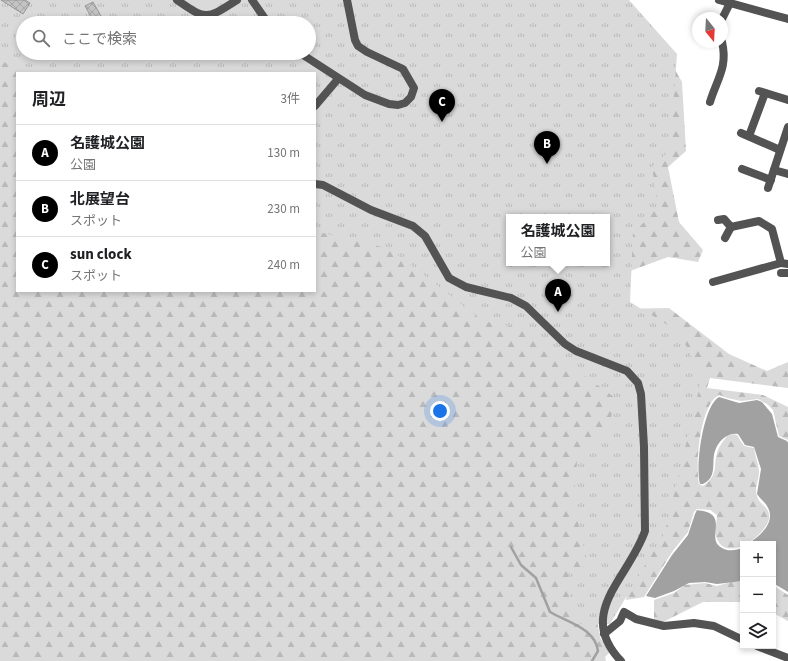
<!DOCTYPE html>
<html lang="ja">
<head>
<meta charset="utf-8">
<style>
	body { margin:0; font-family:"Source Sans 3","Noto Sans JP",sans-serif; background:#f2f2f2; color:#202124 }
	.controls { position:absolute; right:12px; bottom:12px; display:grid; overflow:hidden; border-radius:0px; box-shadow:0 2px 6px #0003 }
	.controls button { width:36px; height:36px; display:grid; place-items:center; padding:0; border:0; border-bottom:1px solid #e0e0e0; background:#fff; color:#202124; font:20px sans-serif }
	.compass { position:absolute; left:692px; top:12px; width:36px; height:36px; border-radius:50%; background:#fff; box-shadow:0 2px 6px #0003; rotate:162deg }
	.you { position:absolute; left:440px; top:411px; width:14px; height:14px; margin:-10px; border:3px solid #fff; border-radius:50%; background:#1a73e8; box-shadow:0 0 0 6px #1a73e833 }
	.badge { display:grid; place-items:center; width:26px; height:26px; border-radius:50%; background:#000; color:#fff; font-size:13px; font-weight:700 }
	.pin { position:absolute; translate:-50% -33px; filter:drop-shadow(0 1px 2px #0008) }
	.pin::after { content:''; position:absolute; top:21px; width:14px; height:12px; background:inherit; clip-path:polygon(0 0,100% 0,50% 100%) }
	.popup { position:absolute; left:506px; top:214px; width:104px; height:52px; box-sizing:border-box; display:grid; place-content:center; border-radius:0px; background:#fff; filter:drop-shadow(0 1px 3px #0005); font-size:13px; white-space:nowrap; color:#757577 }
	.popup b { font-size:15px; color:#202124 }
	.popup::after { content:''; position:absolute; left:50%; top:100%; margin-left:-8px; border:8px solid transparent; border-top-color:#fff }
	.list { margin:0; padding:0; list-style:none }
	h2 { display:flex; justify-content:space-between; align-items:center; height:52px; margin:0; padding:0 16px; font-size:17px }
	h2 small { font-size:13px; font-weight:400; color:#757577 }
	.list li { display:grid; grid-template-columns:26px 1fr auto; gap:12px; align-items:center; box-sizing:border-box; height:56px; padding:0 16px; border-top:1px solid #e0e0e0 }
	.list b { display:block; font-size:15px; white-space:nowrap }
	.list p { margin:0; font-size:13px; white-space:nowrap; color:#757577 }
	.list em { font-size:13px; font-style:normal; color:#757577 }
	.icon { flex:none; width:22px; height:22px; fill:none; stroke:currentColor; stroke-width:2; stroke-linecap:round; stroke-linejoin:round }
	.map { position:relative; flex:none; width:788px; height:661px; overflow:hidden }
	.search { position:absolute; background:#fff; box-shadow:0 2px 6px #0003; left:16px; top:16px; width:300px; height:44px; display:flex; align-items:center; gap:10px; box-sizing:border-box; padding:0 14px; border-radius:22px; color:#757577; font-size:15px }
	.panel { position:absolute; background:#fff; box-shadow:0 2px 6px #0003; left:16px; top:72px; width:300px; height:220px; border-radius:0px }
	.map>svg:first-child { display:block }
	.forest { fill:url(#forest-firs); fill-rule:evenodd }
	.park { fill:url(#park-tufts); fill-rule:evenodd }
	.garden { fill:#dadada }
	.water { fill:#a1a1a1 }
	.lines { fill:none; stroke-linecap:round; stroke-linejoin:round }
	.stream { stroke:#a1a1a1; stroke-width:2.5 }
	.building { fill:url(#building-cross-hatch); stroke:#979797 }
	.minor { stroke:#535353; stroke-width:8 }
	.tertiary { stroke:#535353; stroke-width:8 }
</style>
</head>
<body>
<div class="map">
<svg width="788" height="661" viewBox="0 0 788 661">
	<defs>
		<pattern id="forest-firs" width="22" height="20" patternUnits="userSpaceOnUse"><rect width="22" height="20" fill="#dadada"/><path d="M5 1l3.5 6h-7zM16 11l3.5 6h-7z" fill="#b9b9b9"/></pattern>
		<pattern id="park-tufts" width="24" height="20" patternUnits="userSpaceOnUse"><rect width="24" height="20" fill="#dadada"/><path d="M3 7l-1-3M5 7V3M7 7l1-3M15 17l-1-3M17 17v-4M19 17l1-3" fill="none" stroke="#b9b9b9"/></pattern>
		<pattern id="building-cross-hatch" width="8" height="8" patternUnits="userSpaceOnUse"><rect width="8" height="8" fill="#c3c3c3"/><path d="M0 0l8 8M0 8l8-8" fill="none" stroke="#a6a6a6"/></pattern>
	</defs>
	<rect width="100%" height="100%" fill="#fff"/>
	<g class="forest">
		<polygon points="0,4 23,23 23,53 315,73 17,73 17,291 315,291 315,189 623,379 597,620 600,637 609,653 605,657 606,661 0,661"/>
		<path d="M662,47l20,35 4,69 -18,16 11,55 24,28 -5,12 -30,-5 -57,21 7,31 51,-1 60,46 38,17 21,-9v26l-78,-10 -3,10 56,7 25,12v33l-9,-4 -6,-26 -6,-6 -9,-5 -17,2 -14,-3 -8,-3c-19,9 -24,70 -20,89l4,2c17,-12 9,-20 15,-36 2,-5 6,-10 9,-14l6,-2 4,1 7,11 10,2c1,8 5,17 5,24 0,9 -5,15 -2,24 2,9 14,11 12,23 -4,17 -42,44 -52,20 -3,-6 0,-17 0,-24l-7,-5 -13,-1 -3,3 -6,20 -16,20 -28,45 -18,3 25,-208 -199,-127zM509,217h98v46h-98z"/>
		<polygon points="731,582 743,582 743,602 703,602 663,622 654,619 654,600 674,593 685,585 705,583 717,586"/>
		<polygon points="773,585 788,595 788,621 773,613"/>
	</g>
	<path class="park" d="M0,0h629l48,54 -6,80 -5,20 -14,13 6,40 -25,27 -3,68 49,30 23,45 -37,155 -55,92h-37l-5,-50 20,-10 -15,-61 5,-51 32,-26 4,-29 -96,-69 -35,-7 -93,-72 -75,-18v-158h-289l-26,-13zM23,23h286v30h-286zM509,217h98v46h-98z"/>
	<polygon class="garden" points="180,0 217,0 220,4 212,12 202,13"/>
	<g class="water">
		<path d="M719,397l20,6 18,-3 5,2 10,12 6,23 9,4 1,2v149l-15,-9v-39h-25c12,-8 29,-22 19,-38 -3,-5 -7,-7 -10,-12l4,-25 -7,-22 -9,-2 -7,-11c-10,-2 -20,7 -23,17 -4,11 3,26 -12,33h-3c-5,-17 3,-78 19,-87z"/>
		<path d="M697,510c6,1 14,2 17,7 6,10 -5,24 8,31 6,4 15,2 21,0v33l-26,3 -12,-2 -16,1 -15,8 -19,7 -9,-2 26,-41 16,-20 7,-21z"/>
	</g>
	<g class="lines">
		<path class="stream" d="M511,547l10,18 15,13 14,34c17,10 45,16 48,39l-6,10"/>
	</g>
	<g class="building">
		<polygon points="1,0 25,0 30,3 23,14"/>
		<polygon points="93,2 101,16 93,20 85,6"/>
	</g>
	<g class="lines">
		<g class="minor">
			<path d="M177,0c30,21 30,19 60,0"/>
			<polyline points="252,0 268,23"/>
			<polyline points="719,0 788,19"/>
			<polyline points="722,19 730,3"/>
			<polyline points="300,53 365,95 389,104 398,105 405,103 411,97 414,88 403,69 367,52 358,46 355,40 347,0"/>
			<polyline points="759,91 788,100"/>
			<path d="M710,102c7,-23 18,-35 12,-60"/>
			<polyline points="741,133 780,150"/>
			<polyline points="749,136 765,93"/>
			<polyline points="742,169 771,180"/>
			<polyline points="774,170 788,174"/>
			<polyline points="768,188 788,127"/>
			<polyline points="718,220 724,219 731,227 759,221 772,229 781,263 788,264"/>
			<polyline points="725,238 731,227"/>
			<polyline points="781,273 788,273"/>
			<polyline points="713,282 781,263"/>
			<polyline points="604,634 620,621 624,612 636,619 664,626 694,623 714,626 743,640"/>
			<polyline points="757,646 788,658"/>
		</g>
		<g class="tertiary">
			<polyline points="315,106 338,79"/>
			<path d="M315,184l8,1 48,25 42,16 12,10 24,42 17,9 45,11 15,8 39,38 11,7 51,20 11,12 3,11 3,53 1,84c-16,47 -70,82 -24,130"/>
		</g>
	</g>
</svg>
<div class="controls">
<button>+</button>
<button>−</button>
<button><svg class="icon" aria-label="layers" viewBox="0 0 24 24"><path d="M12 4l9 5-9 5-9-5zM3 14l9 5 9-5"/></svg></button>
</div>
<svg class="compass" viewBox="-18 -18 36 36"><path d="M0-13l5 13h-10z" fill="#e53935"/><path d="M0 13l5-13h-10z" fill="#757577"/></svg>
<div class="you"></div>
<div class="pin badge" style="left:558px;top:312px">A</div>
<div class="popup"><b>名護城公園</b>公園</div>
<div class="pin badge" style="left:547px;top:164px">B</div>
<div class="pin badge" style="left:442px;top:122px">C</div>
<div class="search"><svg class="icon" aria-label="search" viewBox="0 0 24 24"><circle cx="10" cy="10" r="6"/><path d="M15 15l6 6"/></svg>ここで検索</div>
<section class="panel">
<h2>周辺<small>3件</small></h2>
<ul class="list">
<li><span class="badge">A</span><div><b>名護城公園</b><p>公園</p></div><em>130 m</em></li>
<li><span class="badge">B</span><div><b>北展望台</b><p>スポット</p></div><em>230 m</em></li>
<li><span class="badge">C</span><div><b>sun clock</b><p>スポット</p></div><em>240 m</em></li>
</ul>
</section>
</div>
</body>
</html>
